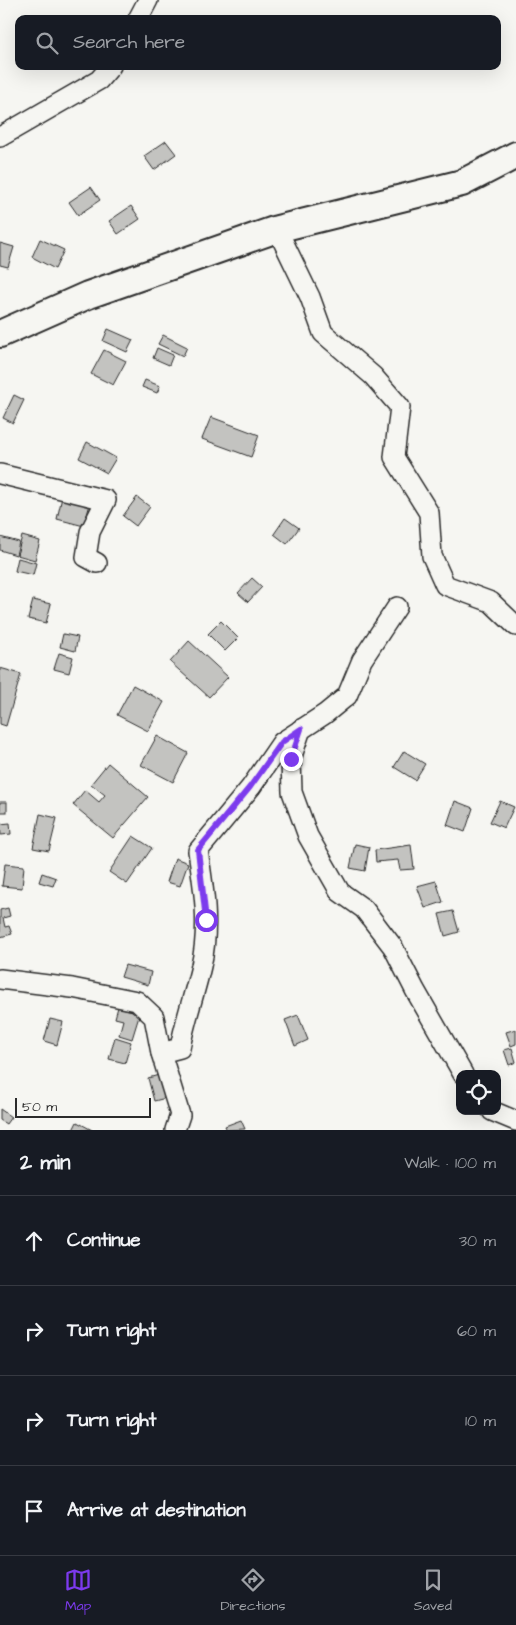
<!DOCTYPE html>
<html lang="en">
<head>
<meta charset="utf-8">
<style>
	body { margin:0; font-family:"Architects Daughter",sans-serif; background:#20242c; color:#f1f3f6 }
	.controls { position:absolute; right:15px; bottom:15px; display:grid; overflow:hidden; border-radius:10px; box-shadow:0 5px 20px #0002 }
	.controls button { width:45px; height:45px; display:grid; place-items:center; padding:0; border:0; border-bottom:1px solid #363941; background:#171b24; color:#f1f3f6; font:25px sans-serif }
	.scale { position:absolute; left:15px; bottom:12px; width:136px; box-sizing:border-box; padding-left:5px; border:2px solid #2b2b2b; border-top:0; font-size:14px; line-height:18px; white-space:nowrap; color:#2b2b2b; -webkit-text-stroke:4px #f6f6f2; paint-order:stroke }
	.stop { position:absolute; width:15px; height:15px; margin:-11px; border:4px solid #7c3aed; border-radius:50%; background:#fff }
	.stop.end { background:#7c3aed; border-color:#fff; box-shadow:0 1px 5px #0008 }
	.list { margin:0; padding:0; list-style:none }
	h2 { display:flex; justify-content:space-between; align-items:center; height:65px; margin:0; padding:0 20px; font-size:21px }
	h2 small { font-size:16px; font-weight:400; color:#9ea1a6 }
	.list li { display:grid; grid-template-columns:32px 1fr auto; gap:15px; align-items:center; box-sizing:border-box; height:90px; padding:0 20px; border-top:1px solid #363941 }
	.list b { display:block; font-size:19px; white-space:nowrap }
	.list em { font-size:16px; font-style:normal; color:#9ea1a6 }
	.icon { flex:none; width:28px; height:28px; fill:none; stroke:currentColor; stroke-width:2; stroke-linecap:round; stroke-linejoin:round }
	.map { position:relative; flex:none; width:516px; height:1130px; overflow:hidden }
	.search { position:absolute; background:#171b24; box-shadow:0 5px 20px #0002; left:15px; right:15px; top:15px; height:55px; display:flex; align-items:center; gap:12px; box-sizing:border-box; padding:0 18px; border-radius:10px; color:#9ea1a6; font-size:19px }
	.sheet { height:425px; background:#171b24 }
	nav { display:flex; justify-content:space-around; align-items:center; box-sizing:border-box; height:70px; border-top:1px solid #363941; background:#171b24; font-size:14px; color:#9ea1a6 }
	nav a { display:grid; justify-items:center; gap:2px }
	nav .on { color:#7c3aed }
	.map>svg:first-child { display:block }
	.building { fill:#c3c3c0; stroke:#2b2b2b }
	.lines { fill:none; stroke-linecap:round; stroke-linejoin:round }
	.minor-casing { stroke:#2b2b2b; stroke-width:22 }
	.highway-casing { stroke:#2b2b2b; stroke-width:30 }
	.minor { stroke:#f6f6f2; stroke-width:19 }
	.highway { stroke:#f6f6f2; stroke-width:26 }
	.route { stroke:#7c3aed; stroke-width:6 }
</style>
</head>
<body>
<div class="map">
<svg width="516" height="1130" viewBox="0 0 516 1130">
	<rect width="100%" height="100%" fill="#f6f6f2"/>
	<filter id="ink" filterUnits="userSpaceOnUse"><feTurbulence type="fractalNoise" baseFrequency=".02" numOctaves="2"/><feDisplacementMap in="SourceGraphic" scale="10" xChannelSelector="R" yChannelSelector="G"/><feConvolveMatrix kernelMatrix="1 2 1 2 8 2 1 2 1" color-interpolation-filters="sRGB"/></filter>
	<g filter="url(#ink)">
		<g class="building">
			<polygon points="166,141 176,154 154,170 144,156"/>
			<polygon points="91,187 100,200 78,215 69,202"/>
			<polygon points="131,206 140,219 118,234 109,221"/>
			<polygon points="40,239 64,250 55,269 32,257"/>
			<polygon points="0,243 14,247 8,267 0,265"/>
			<polygon points="108,329 133,340 127,352 103,341"/>
			<polygon points="163,335 187,347 183,356 158,344"/>
			<polygon points="157,348 173,355 169,365 153,358"/>
			<polygon points="104,350 126,361 113,385 91,374"/>
			<polygon points="145,380 160,386 157,393 142,387"/>
			<polygon points="14,395 24,400 13,423 3,418"/>
			<polygon points="211,417 259,435 251,457 202,439"/>
			<polygon points="87,442 116,458 107,473 79,458"/>
			<polygon points="62,497 90,504 84,526 57,519"/>
			<polygon points="137,497 150,507 136,526 123,516"/>
			<polygon points="285,518 299,528 287,544 274,534"/>
			<polygon points="22,536 40,541 35,560 17,555"/>
			<polygon points="0,537 19,542 16,555 0,550"/>
			<polygon points="18,558 36,563 33,575 15,571"/>
			<polygon points="252,578 262,587 248,602 238,593"/>
			<polygon points="33,600 51,604 46,623 28,619"/>
			<polygon points="221,621 238,638 225,651 208,634"/>
			<polygon points="63,634 78,637 75,651 60,647"/>
			<polygon points="189,641 228,677 209,697 170,662"/>
			<polygon points="59,653 73,657 69,673 54,669"/>
			<polygon points="0,668 21,674 6,726 0,724"/>
			<polygon points="133,685 164,702 148,731 117,715"/>
			<polygon points="157,736 188,753 173,782 141,765"/>
			<polygon points="404,751 425,764 415,780 394,767"/>
			<polygon points="108,763 148,797 113,838 73,805 85,790 99,802 105,795 91,784"/>
			<polygon points="455,801 473,808 465,832 447,825"/>
			<polygon points="500,801 514,807 504,828 490,822"/>
			<rect x="0" y="802" width="7" height="10"/>
			<polygon points="40,814 57,818 49,851 33,848"/>
			<polygon points="10,823 11,834 1,835 0,824"/>
			<polygon points="133,836 152,848 127,884 109,872"/>
			<polygon points="355,844 369,847 365,871 350,868"/>
			<polygon points="411,845 414,869 400,870 398,860 376,862 375,850"/>
			<polygon points="175,858 188,863 180,886 167,882"/>
			<polygon points="5,864 24,866 22,888 2,886"/>
			<polygon points="42,873 56,878 53,886 39,882"/>
			<polygon points="436,881 443,902 425,908 417,886"/>
			<polygon points="8,908 10,916 3,918 5,927 9,926 12,934 0,937 0,910"/>
			<polygon points="453,911 459,932 445,936 439,914"/>
			<polygon points="125,965 151,972 148,985 121,977"/>
			<polygon points="118,1007 140,1013 132,1039 119,1035 123,1020 115,1018"/>
			<polygon points="298,1015 308,1040 295,1046 285,1020"/>
			<polygon points="50,1019 63,1022 57,1045 44,1041"/>
			<polygon points="516,1029 516,1044 511,1046 506,1032"/>
			<polygon points="115,1037 131,1042 125,1063 109,1059"/>
			<polygon points="512,1048 516,1062 509,1065 504,1050"/>
			<polygon points="159,1075 166,1098 154,1101 148,1078"/>
			<polygon points="0,1109 11,1117 6,1124 0,1120"/>
			<polygon points="241,1120 245,1129 227,1130 225,1126"/>
			<polygon points="77,1122 92,1130 73,1130"/>
		</g>
		<g class="lines">
			<defs>
				<g id="minor">
					<polyline points="138,19 148,0"/>
					<polyline points="0,137 99,80 111,66"/>
					<polyline points="277,229 310,297 323,333 373,376 400,407 394,457 429,513 432,556 445,585 491,602 516,626"/>
					<polyline points="0,474 106,500 90,532 86,557 97,563"/>
					<polyline points="301,729 291,759 292,792 308,836 340,892 364,909 393,947 415,990 463,1074"/>
					<polyline points="0,979 72,988 137,1001 154,1017 161,1053"/>
					<polyline points="492,1111 516,1121"/>
					<path d="M175,1130l5,-15 -19,-62 19,-5c5,-28 15,-55 21,-82 9,-39 3,-77 -3,-115l53,-64 31,-45 43,-28 22,-18 15,-36 35,-53"/>
				</g>
				<polyline id="highway" points="0,334 88,295 277,229 462,183 516,155"/>
			</defs>
			<use href="#minor" class="minor-casing"/>
			<use href="#highway" class="highway-casing"/>
			<use href="#minor" class="minor"/>
			<use href="#highway" class="highway"/>
		</g>
	</g>
	<g class="lines" filter="url(#ink)">
		<polyline class="route" points="206,920 198,850 250,787 282,742 301,729 291,759"/>
	</g>
</svg>
<div class="controls">
<button><svg class="icon" aria-label="locate" viewBox="0 0 24 24"><circle cx="12" cy="12" r="6"/><path d="M12 2v4M12 18v4M2 12h4M18 12h4"/></svg></button>
</div>
<div class="scale">50 m</div>
<div class="stop" style="left:206px;top:920px"></div>
<div class="stop end" style="left:291px;top:759px"></div>
<div class="search"><svg class="icon" aria-label="search" viewBox="0 0 24 24"><circle cx="10" cy="10" r="6"/><path d="M15 15l6 6"/></svg>Search here</div>
</div>
<section class="sheet">
<h2>2 min<small>Walk · 100 m</small></h2>
<ul class="list">
<li><svg class="icon" aria-label="ahead" viewBox="0 0 24 24"><path d="M12 20V5M6 11l6-6 6 6"/></svg><div><b>Continue</b></div><em>30 m</em></li>
<li><svg class="icon" aria-label="right" viewBox="0 0 24 24"><path d="M7 20v-9h11M14 6l5 5-5 5"/></svg><div><b>Turn right</b></div><em>60 m</em></li>
<li><svg class="icon" aria-label="right" viewBox="0 0 24 24"><path d="M7 20v-9h11M14 6l5 5-5 5"/></svg><div><b>Turn right</b></div><em>10 m</em></li>
<li><svg class="icon" aria-label="arrive" viewBox="0 0 24 24"><path d="M6 21V4h12l-3 4 3 4H6"/></svg><div><b>Arrive at destination</b></div></li>
</ul>
</section>
<nav>
<a class="on"><svg class="icon" aria-label="map" viewBox="0 0 24 24"><path d="M3 6l6-2 6 2 6-2v14l-6 2-6-2-6 2zM9 4v14M15 6v14"/></svg>Map</a>
<a><svg class="icon" aria-label="directions" viewBox="0 0 24 24"><path d="M12 3l9 9-9 9-9-9zM9 14v-3h6M13 9l2 2-2 2"/></svg>Directions</a>
<a><svg class="icon" aria-label="saved" viewBox="0 0 24 24"><path d="M7 4h10v16l-5-4-5 4z"/></svg>Saved</a>
</nav>
</body>
</html>
